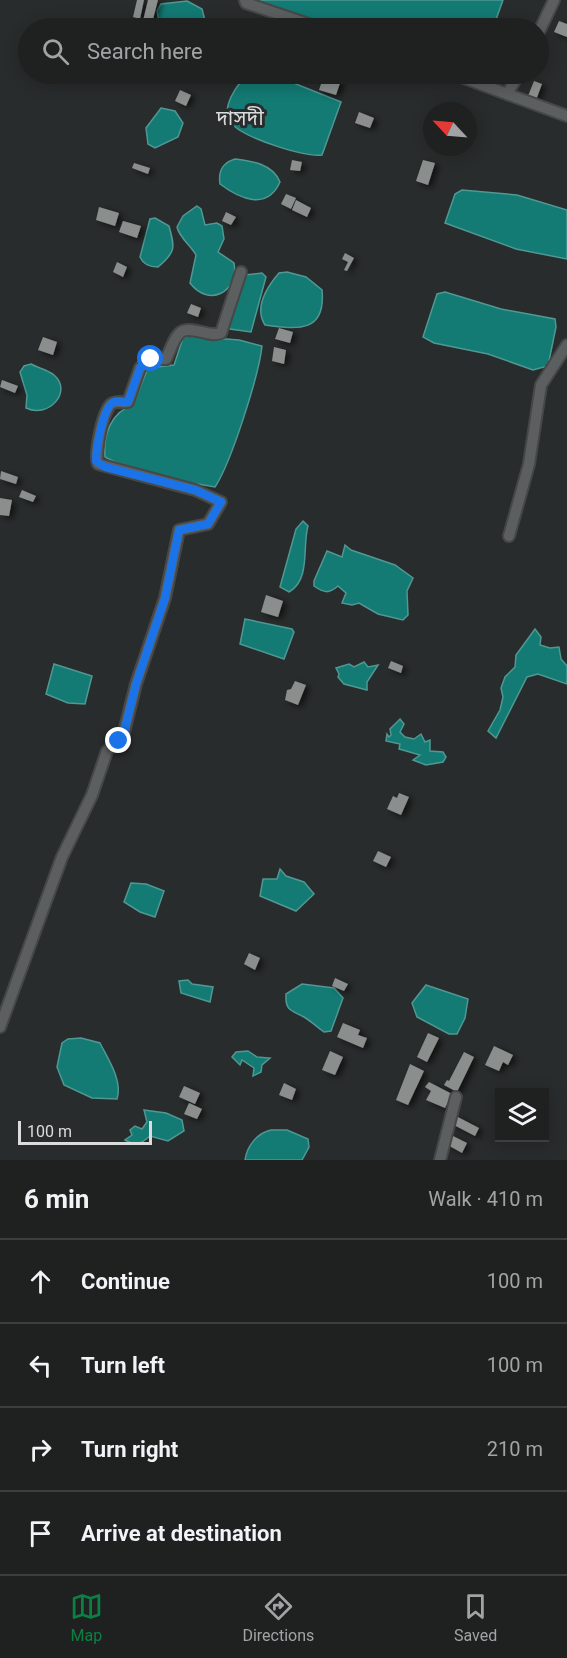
<!DOCTYPE html>
<html lang="en">
<head>
<meta charset="utf-8">
<style>
	body { margin:0; font-family:Roboto,"Noto Sans Bengali",sans-serif; background:#2c2e2e; color:#f1f3f6 }
	.controls { position:absolute; right:18px; bottom:18px; display:grid; overflow:hidden; border-radius:0px; box-shadow:0 3px 15px #0003 }
	.controls button { width:54px; height:54px; display:grid; place-items:center; padding:0; border:0; border-bottom:2px solid #3c3e3f; background:#1f2121; color:#f1f3f6; font:30px sans-serif }
	.compass { position:absolute; left:423px; top:102px; width:54px; height:54px; border-radius:50%; background:#1f2121; box-shadow:0 3px 15px #0003; rotate:296deg }
	.scale { position:absolute; left:18px; bottom:15px; width:134px; box-sizing:border-box; padding-left:6px; border:3px solid #dbdddc; border-top:0; font-size:16px; line-height:21px; white-space:nowrap; color:#dbdddc; -webkit-text-stroke:4px #292c2c; paint-order:stroke }
	.stop { position:absolute; width:18px; height:18px; margin:-14px; border:4px solid #1a73e8; border-radius:50%; background:#fff }
	.stop.end { background:#1a73e8; border-color:#fff; box-shadow:0 2px 6px #0008 }
	.list { margin:0; padding:0; list-style:none }
	h2 { display:flex; justify-content:space-between; align-items:center; height:78px; margin:0; padding:0 24px; font-size:26px }
	h2 small { font-size:20px; font-weight:400; color:#a1a3a5 }
	.list li { display:grid; grid-template-columns:39px 1fr auto; gap:18px; align-items:center; box-sizing:border-box; height:84px; padding:0 24px; border-top:2px solid #3c3e3f }
	.list b { display:block; font-size:22px; white-space:nowrap }
	.list em { font-size:20px; font-style:normal; color:#a1a3a5 }
	.icon { flex:none; width:33px; height:33px; fill:none; stroke:currentColor; stroke-width:2; stroke-linecap:round; stroke-linejoin:round }
	.map { position:relative; flex:none; width:567px; height:1160px; overflow:hidden }
	.search { position:absolute; background:#1f2121; box-shadow:0 3px 15px #0003; left:18px; right:18px; top:18px; height:66px; display:flex; align-items:center; gap:15px; box-sizing:border-box; padding:0 21px; border-radius:33px; color:#a1a3a5; font-size:22px }
	.sheet { height:414px; background:#1f2121 }
	nav { display:flex; justify-content:space-around; align-items:center; box-sizing:border-box; height:84px; border-top:2px solid #3c3e3f; background:#1f2121; font-size:16px; color:#a1a3a5 }
	nav a { display:grid; justify-items:center; gap:3px }
	nav .on { color:#0b8043 }
	.map>svg:first-child { display:block }
	.water { fill:#137a74; stroke:#4f9893; stroke-width:1.5 }
	.building { fill:#8a8e8d; filter:url(#shadow) }
	.lines { fill:none; stroke-linecap:round; stroke-linejoin:round }
	.minor-casing { stroke:#464848; stroke-width:14 }
	.minor { stroke:#5c5f5f; stroke-width:10 }
	.route { stroke:#1a73e8; stroke-width:8 }
	.labels { text-anchor:middle; stroke-width:6; stroke-linejoin:round; paint-order:stroke }
	.quarter-label { font-size:21px; fill:#dbdddc; stroke:#292c2c }
</style>
</head>
<body>
<div class="map">
<svg width="567" height="1160" viewBox="0 0 567 1160">
	<defs>
		<filter id="shadow"><feDropShadow dx="4" dy="2.5" stdDeviation="3" flood-color="#0009"/></filter>
	</defs>
	<rect width="100%" height="100%" fill="#292c2c"/>
	<g class="water">
		<polygon points="249,0 503,0 493,28 326,28"/>
		<polygon points="187,1 202,9 207,28 160,28 157,11 161,4"/>
		<path d="M249,76l37,4 55,22 -19,53c-19,2 -73,-16 -88,-29 -10,-7 -7,-20 -3,-29 4,-8 11,-18 18,-21z"/>
		<polygon points="161,108 175,111 183,123 178,137 155,148 148,144 146,128"/>
		<path d="M235,159c17,2 38,5 45,23 -13,29 -40,17 -60,2 -2,-13 2,-21 15,-25z"/>
		<polygon points="462,190 517,195 567,210 567,259 516,249 445,223 455,194"/>
		<path d="M197,206l4,3 4,16 12,-2 5,3 2,13 -6,13 16,11c5,29 -25,45 -44,20l6,-28c-5,-9 -17,-18 -19,-28l6,-11z"/>
		<path d="M155,218l14,8c6,22 7,26 -11,41 -8,0 -15,-3 -18,-10l10,-38z"/>
		<path d="M287,272l19,5 16,13c4,42 -23,40 -57,35 -11,-17 2,-38 14,-52z"/>
		<polygon points="262,273 266,277 251,332 230,329 228,323 245,275"/>
		<polygon points="445,292 501,309 555,319 556,327 548,366 533,370 488,354 434,343 423,337 437,294"/>
		<path d="M187,336l52,4 23,6c-3,29 -31,117 -47,141l-35,-6 -65,-19 -10,-5c-2,-22 6,-45 28,-52l15,-37 26,-3 9,-27z"/>
		<path d="M31,364c7,4 17,6 23,11 19,16 -5,44 -28,33l1,-13 -7,-23 4,-6z"/>
		<path d="M303,521l5,5c-6,20 3,54 -19,66l-9,-5 16,-58z"/>
		<path d="M345,545l6,5 44,15 18,13 -6,13 1,24 -5,5 -25,-6 -19,-11 -7,2 -10,-2 4,-10 -8,-7c-9,8 -14,7 -24,0v-5l13,-30 15,6z"/>
		<polygon points="245,619 292,629 294,632 284,659 240,644"/>
		<polygon points="535,629 541,637 540,645 550,648 559,647 561,659 567,666 567,684 538,674 527,677 496,738 488,731 500,710 503,697 501,688 505,677 515,667 516,655"/>
		<polygon points="364,662 368,667 378,665 367,682 367,690 344,684 338,677 339,674 336,668 349,664 354,667"/>
		<polygon points="54,664 92,676 85,704 68,703 46,694"/>
		<polygon points="400,719 404,724 400,732 405,737 414,739 421,734 425,742 430,740 430,751 443,752 446,757 443,762 426,765 413,760 420,755 399,749 400,744 386,741 387,734 389,737 391,735 390,729"/>
		<polygon points="280,869 286,876 304,882 314,894 296,911 260,896 263,879 277,879"/>
		<polygon points="131,883 146,884 164,891 155,917 140,912 124,902"/>
		<polygon points="188,980 192,984 213,987 210,1002 181,993 179,981"/>
		<path d="M302,984l32,4 9,10 -12,33 -7,1c-7,-5 -13,-11 -20,-15 -13,-7 -19,-6 -18,-23z"/>
		<polygon points="426,985 468,999 465,1018 457,1034 449,1034 417,1017 412,1003"/>
		<path d="M81,1038l19,5c8,16 23,38 17,56l-25,-1 -28,-13 -7,-18 5,-24 6,-4z"/>
		<polygon points="248,1051 257,1057 270,1058 262,1065 261,1072 253,1076 254,1068 242,1060 240,1065 232,1057 236,1052"/>
		<path d="M144,1110l22,3 16,7 2,11 -16,10 -18,-5c-9,8 -14,10 -25,4l7,-5 -2,-5 5,-4 7,3 5,-7z"/>
		<path d="M271,1130h16l21,9 1,8 -7,13h-57c2,-14 12,-27 26,-30z"/>
	</g>
	<g class="building">
		<polygon points="137,0 144,0 140,19 133,17"/>
		<polygon points="148,0 158,0 152,23 143,21"/>
		<polygon points="559,21 567,24 567,37 554,32"/>
		<polygon points="324,75 341,80 336,95 319,90"/>
		<polygon points="534,81 542,84 536,100 528,96"/>
		<polygon points="180,90 191,95 186,106 175,101"/>
		<polygon points="359,112 374,118 370,128 355,123"/>
		<polygon points="292,160 302,162 300,171 290,170"/>
		<polygon points="423,160 435,163 428,185 416,181"/>
		<polygon points="134,163 150,168 148,174 132,168"/>
		<polygon points="286,194 296,198 291,209 281,204"/>
		<polygon points="296,200 311,208 307,217 292,210"/>
		<polygon points="99,207 119,213 115,226 96,220"/>
		<polygon points="226,212 236,217 231,225 222,221"/>
		<polygon points="123,221 141,226 137,238 119,232"/>
		<polygon points="345,253 354,258 347,271 344,270 348,262 342,259"/>
		<polygon points="117,262 127,267 123,277 113,272"/>
		<polygon points="191,304 201,308 198,317 187,313"/>
		<polygon points="279,328 293,332 290,343 275,339"/>
		<polygon points="43,337 57,342 53,355 38,350"/>
		<polygon points="274,347 286,350 284,364 272,361"/>
		<polygon points="2,380 18,386 15,393 0,387"/>
		<polygon points="1,471 18,477 16,484 0,479"/>
		<polygon points="22,490 36,496 33,502 19,497"/>
		<polygon points="0,498 12,500 9,516 0,515"/>
		<polygon points="266,595 283,601 278,617 261,612"/>
		<polygon points="391,661 403,666 401,673 388,668"/>
		<polygon points="295,681 306,685 298,705 285,700 287,690 291,689"/>
		<polygon points="399,793 409,797 401,815 387,809 393,796 397,798"/>
		<polygon points="378,851 391,857 386,867 373,861"/>
		<polygon points="249,953 260,958 255,970 244,964"/>
		<polygon points="335,978 348,984 344,991 332,986"/>
		<polygon points="343,1023 360,1030 358,1035 367,1038 363,1048 337,1037"/>
		<polygon points="428,1033 439,1038 427,1062 417,1057"/>
		<polygon points="494,1046 513,1055 508,1065 503,1062 499,1071 485,1065"/>
		<polygon points="330,1051 343,1057 335,1075 322,1070"/>
		<polygon points="464,1052 474,1057 457,1092 444,1085 447,1080 449,1081"/>
		<polygon points="410,1064 424,1071 408,1105 396,1100"/>
		<polygon points="429,1082 452,1094 445,1108 426,1100 431,1091 425,1087"/>
		<polygon points="284,1083 296,1089 292,1100 279,1095"/>
		<polygon points="184,1086 200,1093 195,1104 179,1097"/>
		<polygon points="189,1103 202,1109 197,1119 184,1114"/>
		<polygon points="454,1115 479,1128 475,1136 450,1123"/>
		<polygon points="451,1135 467,1143 462,1153 446,1144"/>
	</g>
	<g class="lines">
		<defs>
			<g id="minor">
				<polyline points="245,0 246,3 320,28"/>
				<polyline points="538,34 554,0"/>
				<polyline points="453,74 507,94 519,74"/>
				<polyline points="507,94 567,116"/>
				<polyline points="509,536 529,464 541,385 567,345"/>
				<path d="M0,1027l62,-170 30,-62 15,-44 16,-15 13,-52 29,-86 14,-68 29,-6 13,-22 -26,-12 -97,-26c-4,-9 5,-58 15,-61 4,-2 11,0 15,-1l12,-34 11,-9h15c4,-8 8,-22 15,-27 9,-7 29,6 40,1l20,-61"/>
				<polyline points="440,1160 456,1097"/>
			</g>
		</defs>
		<use href="#minor" class="minor-casing"/>
		<use href="#minor" class="minor"/>
	</g>
	<g class="lines">
		<path class="route" d="M119,741l4,-5 13,-52 29,-86 14,-68 29,-6 13,-22 -26,-12 -90,-23 -9,-6c0,-11 7,-55 18,-59 4,-1 10,1 14,0l12,-34 11,-9"/>
	</g>
	<g class="labels">
		<g class="quarter-label">
			<text x="240" y="125">দাসদী</text>
		</g>
	</g>
</svg>
<div class="controls">
<button><svg class="icon" aria-label="layers" viewBox="0 0 24 24"><path d="M12 4l9 5-9 5-9-5zM3 14l9 5 9-5"/></svg></button>
</div>
<svg class="compass" viewBox="-18 -18 36 36"><path d="M0-13l5 13h-10z" fill="#e53935"/><path d="M0 13l5-13h-10z" fill="#a1a3a5"/></svg>
<div class="scale">100 m</div>
<div class="stop" style="left:151px;top:359px"></div>
<div class="stop end" style="left:119px;top:741px"></div>
<div class="search"><svg class="icon" aria-label="search" viewBox="0 0 24 24"><circle cx="10" cy="10" r="6"/><path d="M15 15l6 6"/></svg>Search here</div>
</div>
<section class="sheet">
<h2>6 min<small>Walk · 410 m</small></h2>
<ul class="list">
<li><svg class="icon" aria-label="ahead" viewBox="0 0 24 24"><path d="M12 20V5M6 11l6-6 6 6"/></svg><div><b>Continue</b></div><em>100 m</em></li>
<li><svg class="icon" aria-label="left" viewBox="0 0 24 24"><path d="M17 20v-9H6M10 6l-5 5 5 5"/></svg><div><b>Turn left</b></div><em>100 m</em></li>
<li><svg class="icon" aria-label="right" viewBox="0 0 24 24"><path d="M7 20v-9h11M14 6l5 5-5 5"/></svg><div><b>Turn right</b></div><em>210 m</em></li>
<li><svg class="icon" aria-label="arrive" viewBox="0 0 24 24"><path d="M6 21V4h12l-3 4 3 4H6"/></svg><div><b>Arrive at destination</b></div></li>
</ul>
</section>
<nav>
<a class="on"><svg class="icon" aria-label="map" viewBox="0 0 24 24"><path d="M3 6l6-2 6 2 6-2v14l-6 2-6-2-6 2zM9 4v14M15 6v14"/></svg>Map</a>
<a><svg class="icon" aria-label="directions" viewBox="0 0 24 24"><path d="M12 3l9 9-9 9-9-9zM9 14v-3h6M13 9l2 2-2 2"/></svg>Directions</a>
<a><svg class="icon" aria-label="saved" viewBox="0 0 24 24"><path d="M7 4h10v16l-5-4-5 4z"/></svg>Saved</a>
</nav>
</body>
</html>
